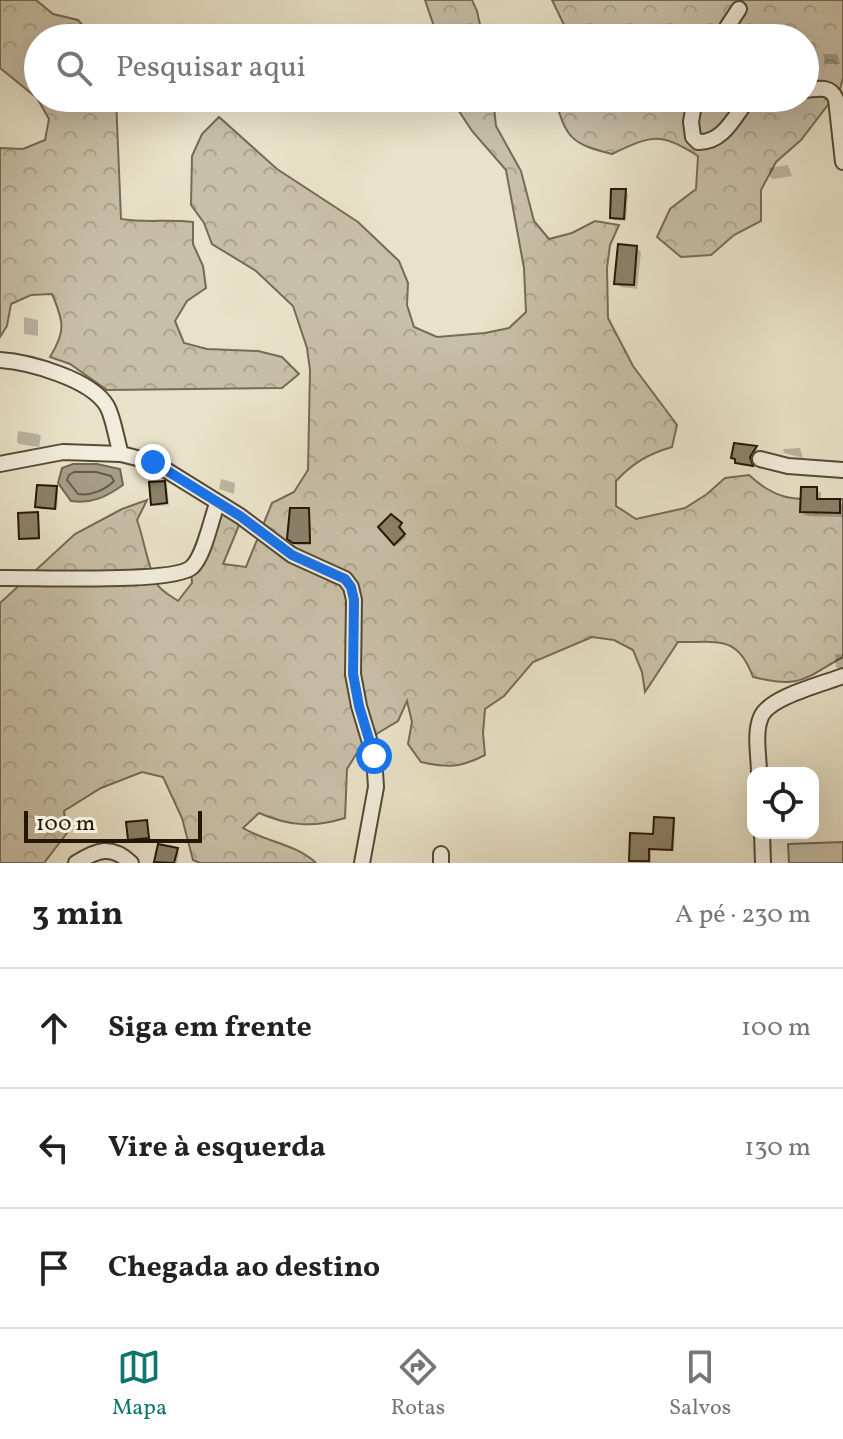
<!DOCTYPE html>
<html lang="pt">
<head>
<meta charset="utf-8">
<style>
	body { margin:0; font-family:Vollkorn,serif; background:#f2f2f2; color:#222 }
	.controls { position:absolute; right:24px; bottom:24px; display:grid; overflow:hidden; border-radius:16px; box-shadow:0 8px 32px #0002 }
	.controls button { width:72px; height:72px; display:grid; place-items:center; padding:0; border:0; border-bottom:2px solid #e0e0e0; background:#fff; color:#222; font:40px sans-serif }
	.scale { position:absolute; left:24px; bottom:20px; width:178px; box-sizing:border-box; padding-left:8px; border:4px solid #251705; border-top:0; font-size:22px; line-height:28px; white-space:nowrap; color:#251705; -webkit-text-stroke:6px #f1ecdb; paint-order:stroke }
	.stop { position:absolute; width:24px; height:24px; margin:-18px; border:6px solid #1a73e8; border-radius:50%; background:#fff }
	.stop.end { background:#1a73e8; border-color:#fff; box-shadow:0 2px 8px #0008 }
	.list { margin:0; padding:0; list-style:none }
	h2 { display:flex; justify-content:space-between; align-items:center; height:104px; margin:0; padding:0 32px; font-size:34px }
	h2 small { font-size:26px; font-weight:400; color:#767676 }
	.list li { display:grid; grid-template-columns:52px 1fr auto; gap:24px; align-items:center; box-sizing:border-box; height:120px; padding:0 32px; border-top:2px solid #e0e0e0 }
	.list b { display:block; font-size:30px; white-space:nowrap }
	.list em { font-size:26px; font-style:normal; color:#767676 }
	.icon { flex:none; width:44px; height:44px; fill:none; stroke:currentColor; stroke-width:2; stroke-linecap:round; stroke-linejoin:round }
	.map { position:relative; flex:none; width:843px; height:863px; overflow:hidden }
	.search { position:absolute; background:#fff; box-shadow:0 8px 32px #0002; left:24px; right:24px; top:24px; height:88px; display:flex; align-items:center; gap:20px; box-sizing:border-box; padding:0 28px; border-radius:44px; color:#767676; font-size:30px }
	.sheet { height:464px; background:#fff }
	nav { display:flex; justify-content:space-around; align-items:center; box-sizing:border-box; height:112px; border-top:2px solid #e0e0e0; background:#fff; font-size:22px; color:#767676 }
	nav a { display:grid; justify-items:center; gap:4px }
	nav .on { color:#0f766e }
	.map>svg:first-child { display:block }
	.forest { fill:url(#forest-crowns); stroke:#766b56; stroke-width:2 }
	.park { fill:#c8bfa7; stroke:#766b56; stroke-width:2 }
	.water { fill:#a69d86; stroke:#726752; stroke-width:2 }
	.shadow { fill:#0003 }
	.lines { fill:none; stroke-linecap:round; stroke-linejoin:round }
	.shore { stroke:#665a46; stroke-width:2 }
	.building { fill:#8b816a; stroke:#251705; stroke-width:2 }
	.minor-casing { stroke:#564a36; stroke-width:18 }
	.minor { stroke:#f1ecdb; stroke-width:14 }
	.route { stroke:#1a73e8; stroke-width:10 }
</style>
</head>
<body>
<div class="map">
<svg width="843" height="863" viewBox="0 0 843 863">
	<defs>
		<pattern id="forest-crowns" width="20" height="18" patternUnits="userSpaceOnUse" patternTransform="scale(2)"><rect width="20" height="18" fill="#c8bfa7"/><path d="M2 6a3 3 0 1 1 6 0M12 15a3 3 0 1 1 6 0" fill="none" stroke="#aca38e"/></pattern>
	</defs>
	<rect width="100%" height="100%" fill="#e9e2c8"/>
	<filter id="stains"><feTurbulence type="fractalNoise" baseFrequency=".0025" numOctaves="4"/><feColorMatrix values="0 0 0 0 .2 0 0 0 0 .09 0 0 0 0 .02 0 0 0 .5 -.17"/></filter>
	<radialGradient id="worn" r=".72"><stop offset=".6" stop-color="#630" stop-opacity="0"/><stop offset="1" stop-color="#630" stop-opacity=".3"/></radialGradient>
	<g class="forest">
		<path d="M0,0h36l17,14 25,6 16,18h-56v60h78l5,121c24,4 47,0 72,3v22l10,22 3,22 -19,13 -12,20 9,22 23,6 51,2 24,6 17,17 -17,14 -175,2 -37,-26 -20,-7c16,-26 14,-35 2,-63l-21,1 -20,9 -4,22 -7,11v-189l23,1 22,-9 4,-21 -12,-21 -37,-30z"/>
		<polygon points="425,0 472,0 477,11 483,38 438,38"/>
		<path d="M552,0h291v78l-3,11 -39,51 -25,22 -15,28v31l-27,14 -23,20 -30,2 -24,-20 13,-28 26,-20 2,-33c-38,-24 -46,-21 -86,-2 -40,-10 -46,-15 -57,-56h250v-60h-239l1,-7z"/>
		<path d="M455,98h38l3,28 25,45 13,50 15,18 23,-6 23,-12 24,4 -9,20 -3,23 1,50 25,48 44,59 -5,22c-24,7 -39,16 -56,34v25l20,13 49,-11 22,-14 18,-16 24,-3c32,30 53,24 94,24v158c-40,22 -42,32 -90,20 -16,-43 -35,-34 -75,-35l-33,50 -3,-20 -9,-22 -19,-10 -22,-3 -59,25 -29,34 -19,13 -2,24 2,22c-25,13 -37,13 -64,7l-13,-18 4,-22 -5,-21 -9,20 -20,12 -18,15 -13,21 -2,49c-32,10 -56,8 -86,-5l-16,15c23,14 53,16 73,35h-116l-7,-3 -11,-42 -19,-41 -21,-5 -41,16 -37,23 3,22 -23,30h-44v-260l75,-69 47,-25 25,-9 -10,20c7,19 11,48 20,64 4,7 14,12 21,17l14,-18c-4,-43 15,-50 39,-81l9,21 -17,41 23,3 26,-64 22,-11 14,-22 2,-100 -3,-22 -14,-42 -37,-35 -44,-27 -8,-21 -13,-18 1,-49 10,-22 17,-17 58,52 81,53 41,39 9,22 -1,22 7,22 23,10 48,-4 24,-5 17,-16 -2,-44 -18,-98 -34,-39 -15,-23z"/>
	</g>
	<polygon class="park" points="843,842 843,863 789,863 788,844"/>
	<path class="water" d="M73,464h24l23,5 3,16c-17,12 -31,19 -52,16l-13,-18 4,-15z"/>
	<g class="shadow">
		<polygon points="823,54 837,54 840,64 825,64"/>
		<polygon points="788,165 792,176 773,179 770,177 769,168"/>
		<polygon points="625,191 628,194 626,221 614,220 612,218"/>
		<polygon points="636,247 641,252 637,289 621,287 617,283"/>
		<polygon points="24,317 38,320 38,336 24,334"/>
		<polygon points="18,431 38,434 41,436 39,447 19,444 17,442"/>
		<polygon points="735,445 758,450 752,461 754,467 739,465 733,458"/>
		<polygon points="800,448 803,458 784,453 783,449"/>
		<polygon points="221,479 235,483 234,494 219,489"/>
		<polygon points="165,483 167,486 169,505 156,506 153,504"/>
		<polygon points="56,488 58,491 57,510 40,509 37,506"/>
		<polygon points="816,489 821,493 821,501 839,501 843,505 843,517 807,516 802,511"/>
		<polygon points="308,510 310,512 311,545 297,545 289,538"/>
		<polygon points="37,514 39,517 40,540 23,540 21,538"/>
		<polygon points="391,516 402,527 399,531 406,537 397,545 381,527"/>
		<polygon points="835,654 843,654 843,670 836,667"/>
		<polygon points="673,820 675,822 674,851 651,850 651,863 633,862 631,860"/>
		<polygon points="146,822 151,840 132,842 130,839"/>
		<polygon points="177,850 179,852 177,863 156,861"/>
	</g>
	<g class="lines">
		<path class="shore" d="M74,472h22l15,4 3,5c-9,9 -23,15 -36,13l-11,-14 2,-5z"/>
	</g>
	<g class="building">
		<polygon points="611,189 626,189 624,219 610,218"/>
		<polygon points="618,244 637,246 634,285 614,284"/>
		<polygon points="734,443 757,446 750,457 753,466 735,463 735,459 731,458"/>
		<polygon points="165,481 167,503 151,505 149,482"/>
		<polygon points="37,485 57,486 55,509 35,507"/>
		<polygon points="801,487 817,487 817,499 840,499 840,513 800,512"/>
		<polygon points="290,508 309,508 310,543 293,543 287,539"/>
		<polygon points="38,512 39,538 19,539 18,513"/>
		<polygon points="391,514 402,523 399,527 405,534 394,545 378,527"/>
		<polygon points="654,817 674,818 672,850 649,849 649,861 629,861 630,833 653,834"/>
		<polygon points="147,820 149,838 128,840 126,822"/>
		<polygon points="158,844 178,848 174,863 154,862"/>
	</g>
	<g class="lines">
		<defs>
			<g id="minor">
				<polyline points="720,38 739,9"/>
				<path d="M805,90c14,-1 25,-5 31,9l7,63"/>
				<path d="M695,98l-4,24 2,15 5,5c26,1 37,-27 51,-44"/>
				<path d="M0,360c29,2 91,19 107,46 7,13 9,33 14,48"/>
				<polyline points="760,459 788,466 843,470"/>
				<polyline points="0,464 63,452 121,454 153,462 240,516 292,555 345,579 351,587 354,600 353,674 359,706 374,756 376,787 362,863"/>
				<path d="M0,578c32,-1 175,6 192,-11 12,-11 19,-47 25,-63"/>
				<path d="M759,773c0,-17 -5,-40 2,-56 8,-20 62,-33 82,-41"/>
				<polyline points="762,833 763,863"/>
				<polyline points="441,854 441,863"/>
				<path d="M76,863c21,-13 35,-19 55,0"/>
			</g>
		</defs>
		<use href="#minor" class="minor-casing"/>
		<use href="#minor" class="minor"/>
	</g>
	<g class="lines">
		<polyline class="route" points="153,462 240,516 292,555 345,579 351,587 354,600 353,674 359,706 374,756"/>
	</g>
	<rect width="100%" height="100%" filter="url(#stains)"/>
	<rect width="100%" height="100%" fill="url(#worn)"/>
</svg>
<div class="controls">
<button><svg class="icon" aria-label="locate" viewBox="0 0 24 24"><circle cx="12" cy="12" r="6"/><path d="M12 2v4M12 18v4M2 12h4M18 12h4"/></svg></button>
</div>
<div class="scale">100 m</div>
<div class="stop" style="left:374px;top:756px"></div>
<div class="stop end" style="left:153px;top:462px"></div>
<div class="search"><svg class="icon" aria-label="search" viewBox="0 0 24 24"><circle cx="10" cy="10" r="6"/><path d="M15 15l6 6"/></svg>Pesquisar aqui</div>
</div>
<section class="sheet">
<h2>3 min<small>A pé · 230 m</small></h2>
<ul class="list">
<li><svg class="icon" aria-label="ahead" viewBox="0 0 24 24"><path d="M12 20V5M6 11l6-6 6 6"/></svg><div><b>Siga em frente</b></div><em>100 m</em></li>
<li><svg class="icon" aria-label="left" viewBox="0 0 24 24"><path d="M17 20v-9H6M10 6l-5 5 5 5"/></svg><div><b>Vire à esquerda</b></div><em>130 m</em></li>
<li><svg class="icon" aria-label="arrive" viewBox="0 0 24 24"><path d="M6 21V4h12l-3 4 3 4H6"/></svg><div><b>Chegada ao destino</b></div></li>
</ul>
</section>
<nav>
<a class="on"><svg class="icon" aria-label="map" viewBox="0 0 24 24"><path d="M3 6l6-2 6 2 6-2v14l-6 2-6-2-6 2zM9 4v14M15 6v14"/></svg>Mapa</a>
<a><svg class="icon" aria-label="directions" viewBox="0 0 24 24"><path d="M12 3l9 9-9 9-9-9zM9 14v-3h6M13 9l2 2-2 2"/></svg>Rotas</a>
<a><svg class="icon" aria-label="saved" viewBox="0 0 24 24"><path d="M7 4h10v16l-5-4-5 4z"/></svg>Salvos</a>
</nav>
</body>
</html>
